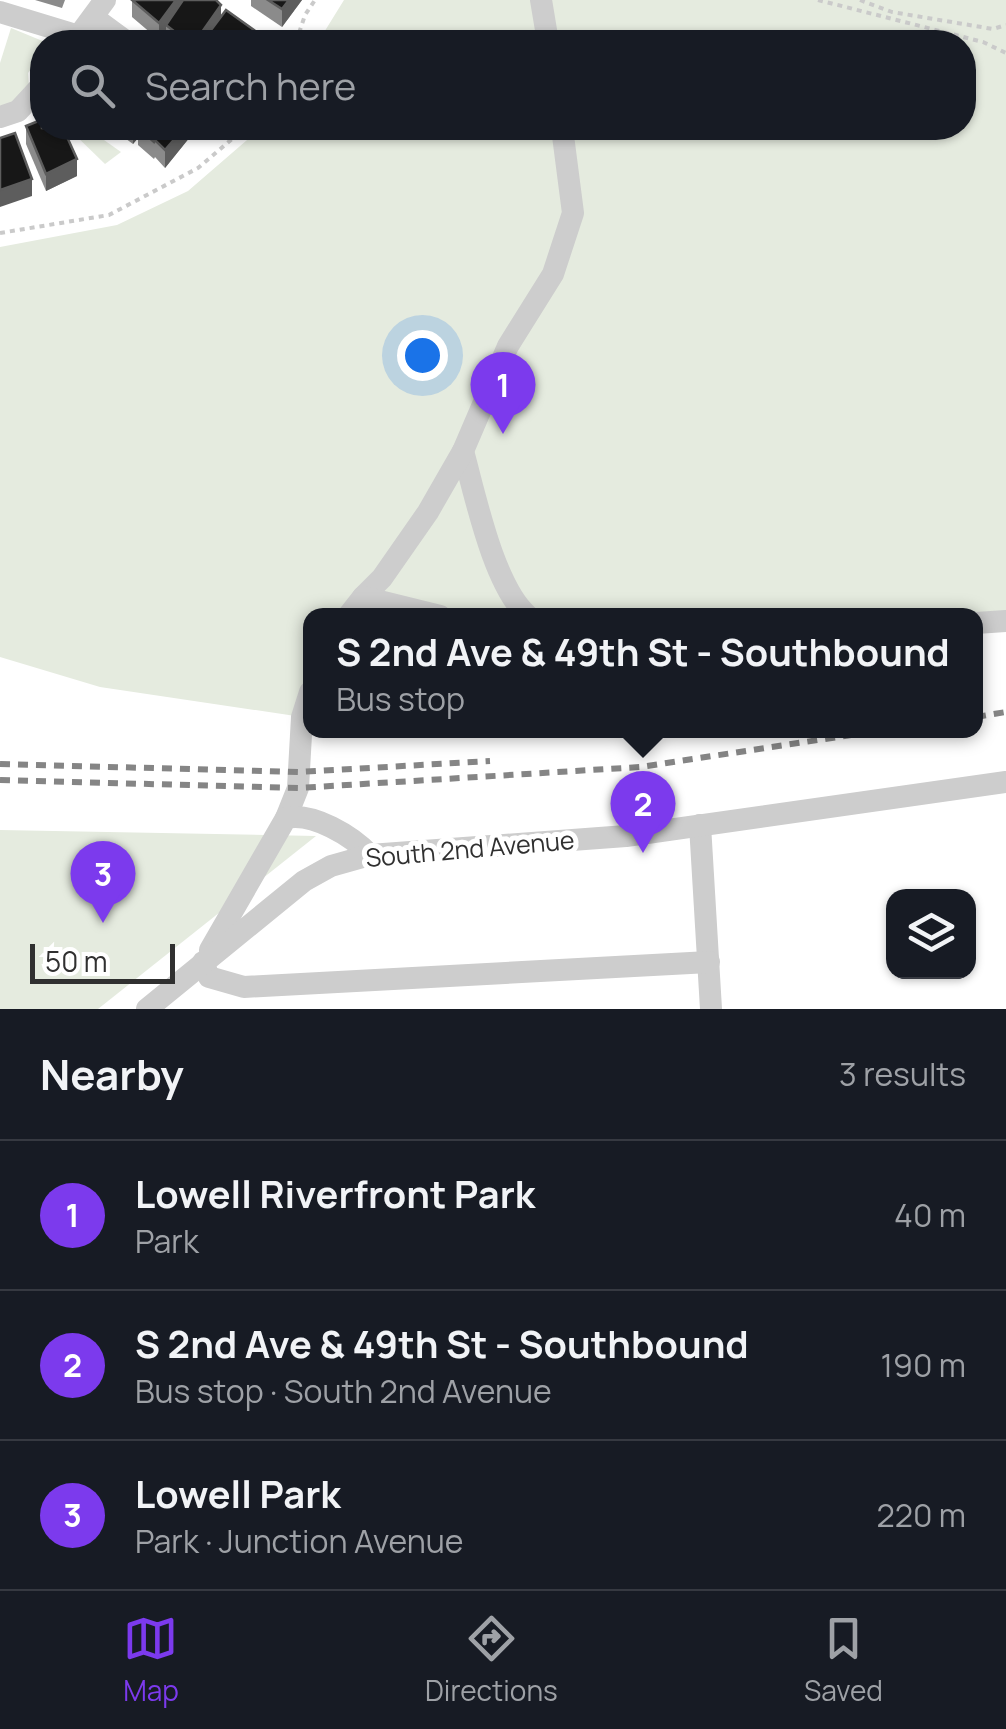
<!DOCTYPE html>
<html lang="en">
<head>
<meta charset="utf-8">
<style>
	body { margin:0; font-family:Manrope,sans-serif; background:#20242c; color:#f1f3f6 }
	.controls { position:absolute; right:30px; bottom:30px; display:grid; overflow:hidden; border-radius:20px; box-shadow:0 2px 8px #0004 }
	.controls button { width:90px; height:90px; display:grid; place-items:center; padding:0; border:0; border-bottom:2px solid #363941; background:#171b24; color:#f1f3f6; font:50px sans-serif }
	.scale { position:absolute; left:30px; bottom:25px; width:145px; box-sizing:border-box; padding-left:10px; border:5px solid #303030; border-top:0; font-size:28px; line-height:35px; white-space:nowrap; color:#303030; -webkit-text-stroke:8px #fff; paint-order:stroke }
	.you { position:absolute; left:422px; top:355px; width:35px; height:35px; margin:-25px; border:8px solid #fff; border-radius:50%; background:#1a73e8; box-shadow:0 0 0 15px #1a73e833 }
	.badge { display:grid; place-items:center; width:65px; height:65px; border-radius:50%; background:#7c3aed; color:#fff; font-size:32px; font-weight:700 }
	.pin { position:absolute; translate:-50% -82px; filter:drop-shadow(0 2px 5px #0008) }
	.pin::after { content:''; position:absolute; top:52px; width:35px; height:30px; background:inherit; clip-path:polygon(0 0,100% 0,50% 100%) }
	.popup { position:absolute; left:303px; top:608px; width:680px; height:130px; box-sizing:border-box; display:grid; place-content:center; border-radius:20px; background:#171b24; filter:drop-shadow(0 2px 8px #0005); font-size:32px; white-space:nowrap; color:#9ea1a6 }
	.popup b { font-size:38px; color:#f1f3f6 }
	.popup::after { content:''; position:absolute; left:50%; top:100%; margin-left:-20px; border:20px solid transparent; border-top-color:#171b24 }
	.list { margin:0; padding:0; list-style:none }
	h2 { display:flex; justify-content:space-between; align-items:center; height:130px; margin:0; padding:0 40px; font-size:42px }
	h2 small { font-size:32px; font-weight:400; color:#9ea1a6 }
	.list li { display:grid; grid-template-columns:65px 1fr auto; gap:30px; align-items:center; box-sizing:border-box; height:150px; padding:0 40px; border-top:2px solid #363941 }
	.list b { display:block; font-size:38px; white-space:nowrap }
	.list p { margin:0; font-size:32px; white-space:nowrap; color:#9ea1a6 }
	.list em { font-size:32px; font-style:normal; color:#9ea1a6 }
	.icon { flex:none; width:55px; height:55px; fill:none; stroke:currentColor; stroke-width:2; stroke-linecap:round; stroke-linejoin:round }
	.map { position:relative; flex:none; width:1006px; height:1009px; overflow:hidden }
	.search { position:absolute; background:#171b24; box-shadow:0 2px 8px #0004; left:30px; right:30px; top:30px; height:110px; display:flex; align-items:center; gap:25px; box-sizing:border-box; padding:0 35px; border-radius:40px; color:#9ea1a6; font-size:38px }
	.sheet { height:580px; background:#171b24 }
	nav { display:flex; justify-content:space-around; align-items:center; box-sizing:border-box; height:140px; border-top:2px solid #363941; background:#171b24; font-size:28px; color:#9ea1a6 }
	nav a { display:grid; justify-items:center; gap:5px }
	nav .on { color:#7c3aed }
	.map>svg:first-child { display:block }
	.green { fill:#e5ebdf }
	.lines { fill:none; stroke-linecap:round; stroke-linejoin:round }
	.path { stroke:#cacaca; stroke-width:4; stroke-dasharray:5 5; stroke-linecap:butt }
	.minor { stroke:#cdcdcd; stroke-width:22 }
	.rail { stroke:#858585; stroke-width:6; stroke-dasharray:10 8; stroke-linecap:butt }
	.wall { fill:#8b8b8b }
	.shaded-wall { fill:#5d5d5d }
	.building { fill:#171717; stroke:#5d5d5d; stroke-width:2.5 }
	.labels { text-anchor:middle; stroke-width:10; stroke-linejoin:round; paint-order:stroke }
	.street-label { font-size:25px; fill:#303030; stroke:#fff }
</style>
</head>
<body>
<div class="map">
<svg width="1006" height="1009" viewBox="0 0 1006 1009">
	<rect width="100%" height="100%" fill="#fff"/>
	<g class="green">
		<polygon points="344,0 1006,0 1006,621 976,616 310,616 310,715 302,717 100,687 0,657 0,247 117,225 188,191 261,128 964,128 964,42 318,42"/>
		<polygon points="11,28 45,42 42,55 28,73 29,87 17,101 0,106 0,63"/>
		<polygon points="68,128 87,128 121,152 105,164"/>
		<polygon points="0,830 316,836 98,1009 0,1009"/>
	</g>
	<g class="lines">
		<g class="path">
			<polyline points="818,0 983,42 1006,53"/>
			<polyline points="860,0 892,12 993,29 1006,25"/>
			<polyline points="296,42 305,15 315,0"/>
			<polyline points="0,233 109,215 198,168 245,128"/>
		</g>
		<g class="minor">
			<polyline points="541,0 548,42"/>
			<polyline points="0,12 79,36"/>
			<polyline points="93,17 127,42"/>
			<polyline points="74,42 105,0"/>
			<polyline points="0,117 18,111 42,85"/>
			<path d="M463,451c12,44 31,136 65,165"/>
			<polyline points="363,597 382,578 428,512 463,451 508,346 553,274 573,213 562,128"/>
			<polyline points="348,616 363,597 440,616"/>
			<polyline points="976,623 1006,621"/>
			<polyline points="286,818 298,788 302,717 310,692"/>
			<polyline points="700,825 711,1009"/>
			<path d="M210,950l76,-132c27,-6 66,18 84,37"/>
			<polyline points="203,962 209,977 244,987 709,962"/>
			<polyline points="147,1009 304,881 331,866 370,855 626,836 1006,782"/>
		</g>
		<g class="rail">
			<polyline points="976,717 1006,712"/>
			<polyline points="0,764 299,772 490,761"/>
			<polyline points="0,780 298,788 640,767 884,730"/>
		</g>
	</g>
	<g class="wall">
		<polygon points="35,0 65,0 62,8"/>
		<polygon points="132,0 221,16 254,42 167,42 166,31 159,40 132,17"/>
		<polygon points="251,0 302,0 282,27 251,6"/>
		<polygon points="40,121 77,176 46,191 26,144 26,126"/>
		<polygon points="116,128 194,128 194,132 165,168 155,157 154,159 138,145 138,138 133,144 118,133 118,129"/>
	</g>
	<g class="shaded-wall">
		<polygon points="176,0 189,0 166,25 166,31 159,40 159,23"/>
		<polygon points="289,0 302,0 282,27 282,9"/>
		<polygon points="221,5 221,22 207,42 195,42"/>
		<polygon points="254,30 254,42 245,42"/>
		<polygon points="133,128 144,128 138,128 138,138 133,144"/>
		<polygon points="184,128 194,128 194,132 165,168 165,150"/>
		<polygon points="77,159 77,176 46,191 46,174"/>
		<polygon points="32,179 32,196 0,207 0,190"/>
	</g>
	<g class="building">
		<polygon points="132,0 176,0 159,23"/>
		<polygon points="183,0 216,0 221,5 195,42 188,42 166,25"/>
		<polygon points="268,0 289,0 282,9"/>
		<polygon points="226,10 254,30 245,42 202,42"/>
		<polygon points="42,116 42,128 63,128 77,159 46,174 26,126 41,120 40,118"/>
		<polygon points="138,128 184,128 165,150 155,140 154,142"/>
		<polygon points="15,133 32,179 0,190 0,138"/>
	</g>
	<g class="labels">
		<g class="street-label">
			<text transform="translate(470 849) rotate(-5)" y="9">South 2nd Avenue</text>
		</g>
	</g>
</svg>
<div class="controls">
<button><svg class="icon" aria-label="layers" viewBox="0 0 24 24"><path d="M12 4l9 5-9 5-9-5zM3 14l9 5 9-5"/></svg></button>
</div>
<div class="scale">50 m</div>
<div class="you"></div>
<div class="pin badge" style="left:503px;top:434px">1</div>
<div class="pin badge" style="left:643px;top:853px">2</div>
<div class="popup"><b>S 2nd Ave &amp; 49th St - Southbound</b>Bus stop</div>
<div class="pin badge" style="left:103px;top:923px">3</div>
<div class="search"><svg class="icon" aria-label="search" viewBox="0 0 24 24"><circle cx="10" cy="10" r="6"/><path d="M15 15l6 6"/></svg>Search here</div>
</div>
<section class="sheet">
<h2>Nearby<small>3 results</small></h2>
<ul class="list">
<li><span class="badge">1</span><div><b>Lowell Riverfront Park</b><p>Park</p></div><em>40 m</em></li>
<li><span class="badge">2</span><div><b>S 2nd Ave &amp; 49th St - Southbound</b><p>Bus stop · South 2nd Avenue</p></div><em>190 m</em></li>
<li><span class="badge">3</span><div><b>Lowell Park</b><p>Park · Junction Avenue</p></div><em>220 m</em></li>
</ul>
</section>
<nav>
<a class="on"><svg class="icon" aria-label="map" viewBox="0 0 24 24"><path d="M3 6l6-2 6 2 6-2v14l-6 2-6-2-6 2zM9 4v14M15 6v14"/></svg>Map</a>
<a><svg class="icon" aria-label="directions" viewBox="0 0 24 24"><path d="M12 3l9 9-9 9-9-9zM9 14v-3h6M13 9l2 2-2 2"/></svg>Directions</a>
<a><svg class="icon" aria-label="saved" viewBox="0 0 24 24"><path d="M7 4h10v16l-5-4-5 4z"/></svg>Saved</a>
</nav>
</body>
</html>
